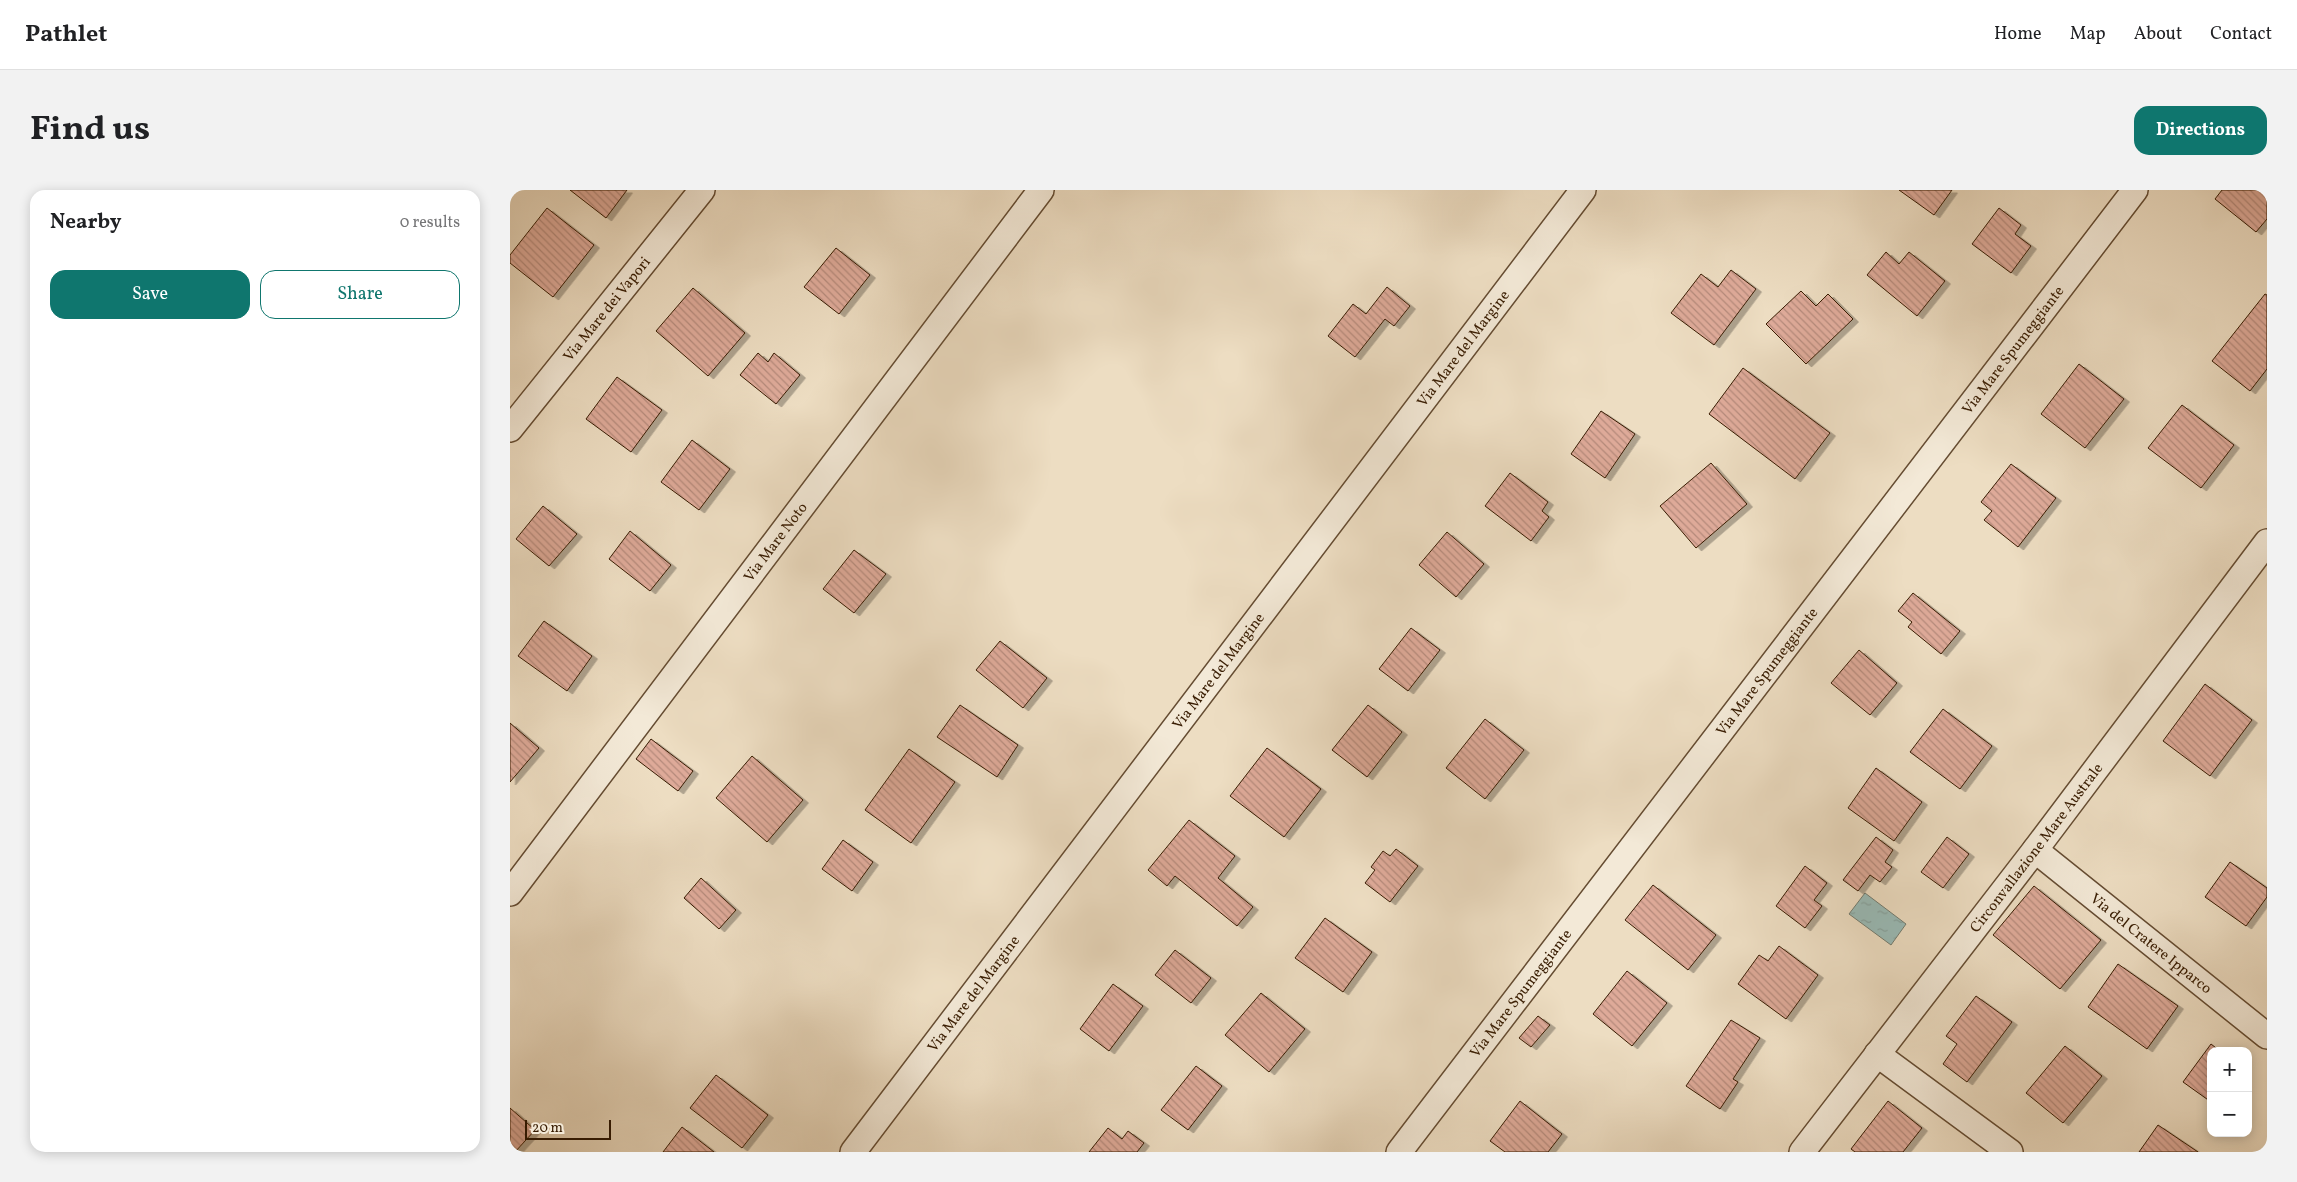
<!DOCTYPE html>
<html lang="en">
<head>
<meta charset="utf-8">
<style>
	body { margin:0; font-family:Vollkorn,serif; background:#f2f2f2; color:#202124 }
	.controls { position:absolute; right:15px; bottom:15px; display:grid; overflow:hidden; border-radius:10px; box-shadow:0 2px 12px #0003 }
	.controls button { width:45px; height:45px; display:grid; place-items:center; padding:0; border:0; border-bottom:1px solid #e0e0e0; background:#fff; color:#202124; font:25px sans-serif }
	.scale { position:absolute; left:15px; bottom:12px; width:86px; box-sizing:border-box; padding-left:5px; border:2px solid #381c02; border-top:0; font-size:14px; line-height:18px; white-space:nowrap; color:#381c02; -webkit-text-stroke:4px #f3e9d7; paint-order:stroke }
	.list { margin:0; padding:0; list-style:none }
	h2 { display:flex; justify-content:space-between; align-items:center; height:65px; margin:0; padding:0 20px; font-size:21px }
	h2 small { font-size:16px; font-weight:400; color:#757577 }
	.actions { display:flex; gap:10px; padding:15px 20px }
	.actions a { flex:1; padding:11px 0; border:1px solid #0f766e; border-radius:15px; text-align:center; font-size:18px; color:#0f766e }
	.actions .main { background:#0f766e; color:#fff }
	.map { position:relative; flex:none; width:1757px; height:962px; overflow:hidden; border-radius:15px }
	header { display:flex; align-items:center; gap:30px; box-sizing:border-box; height:70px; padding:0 25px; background:#fff; border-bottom:1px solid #e0e0e0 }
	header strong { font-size:24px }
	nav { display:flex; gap:28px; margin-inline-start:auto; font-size:18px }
	.intro { display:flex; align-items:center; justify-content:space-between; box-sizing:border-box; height:120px; padding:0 30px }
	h1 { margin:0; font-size:35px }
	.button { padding:12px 22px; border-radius:15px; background:#0f766e; color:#fff; font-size:18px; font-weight:700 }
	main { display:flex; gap:30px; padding:0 30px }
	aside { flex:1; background:#fff; border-radius:15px; box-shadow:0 2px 12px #0003 }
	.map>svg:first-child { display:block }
	.water { fill:url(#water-ripples); stroke:#727b6f }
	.building { fill:url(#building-back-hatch); stroke:#381c02; filter:url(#shadow) }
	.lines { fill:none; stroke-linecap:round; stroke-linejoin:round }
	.street-casing { stroke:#654c32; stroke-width:28 }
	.street { stroke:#f3e9d7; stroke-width:25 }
	.labels { text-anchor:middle; stroke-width:5; stroke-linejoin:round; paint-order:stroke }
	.street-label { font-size:15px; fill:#381c02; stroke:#f3e9d7 }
</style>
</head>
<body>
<header>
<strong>Pathlet</strong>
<nav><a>Home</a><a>Map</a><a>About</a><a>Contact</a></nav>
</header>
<div class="intro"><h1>Find us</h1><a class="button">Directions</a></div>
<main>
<aside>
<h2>Nearby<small>0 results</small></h2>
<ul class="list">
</ul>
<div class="actions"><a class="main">Save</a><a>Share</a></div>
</aside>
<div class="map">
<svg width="1757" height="962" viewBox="0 0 1757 962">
	<defs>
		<pattern id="water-ripples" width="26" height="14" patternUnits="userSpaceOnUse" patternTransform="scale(1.25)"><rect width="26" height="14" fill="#99bbb7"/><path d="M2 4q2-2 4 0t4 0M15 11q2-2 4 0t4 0" fill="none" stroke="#85a09c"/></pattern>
		<pattern id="building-back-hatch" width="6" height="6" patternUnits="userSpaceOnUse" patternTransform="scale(1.25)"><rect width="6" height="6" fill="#deaa99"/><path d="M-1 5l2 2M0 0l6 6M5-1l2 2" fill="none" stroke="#b58a7b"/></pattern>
		<filter id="shadow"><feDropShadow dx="5.5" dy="3" stdDeviation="0" flood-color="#0004"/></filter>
	</defs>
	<rect width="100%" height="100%" fill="#edddc2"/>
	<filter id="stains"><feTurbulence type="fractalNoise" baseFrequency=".004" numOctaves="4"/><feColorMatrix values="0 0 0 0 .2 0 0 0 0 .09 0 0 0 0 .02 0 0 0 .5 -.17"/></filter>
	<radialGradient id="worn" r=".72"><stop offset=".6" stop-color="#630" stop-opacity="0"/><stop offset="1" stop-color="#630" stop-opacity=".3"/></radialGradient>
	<polygon class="water" points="1355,703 1396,734 1381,755 1339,724"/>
	<g class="building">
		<polygon points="60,0 117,0 96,28"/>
		<polygon points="1389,0 1442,0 1424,25"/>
		<polygon points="1712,0 1757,0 1757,29 1746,42 1705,9"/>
		<polygon points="37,18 84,55 43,107 0,73 0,65"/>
		<polygon points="1489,18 1511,35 1505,44 1521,56 1501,83 1462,54"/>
		<polygon points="326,58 360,85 329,124 294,97"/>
		<polygon points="1376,62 1389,74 1399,62 1435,91 1407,126 1357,85"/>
		<polygon points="1221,80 1246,99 1204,155 1161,123 1191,84 1208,97"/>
		<polygon points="877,97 900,116 884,136 875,129 845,167 818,146 843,114 856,124"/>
		<polygon points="183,98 235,143 198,186 146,141"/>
		<polygon points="1291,101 1306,116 1318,104 1343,129 1296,174 1256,134"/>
		<polygon points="1755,104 1757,105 1757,179 1740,201 1702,171"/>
		<polygon points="248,163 258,172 264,163 290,185 266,214 230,185"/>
		<polygon points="1569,174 1614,209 1575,258 1531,224"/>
		<polygon points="1233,178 1320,243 1285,289 1199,224"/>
		<polygon points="107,187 152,220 121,262 76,229"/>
		<polygon points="1672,215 1724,255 1691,298 1638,258"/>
		<polygon points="1091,221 1125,244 1095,288 1061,264"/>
		<polygon points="182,250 220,279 189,320 151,292"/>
		<polygon points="1201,273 1237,314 1186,358 1150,316"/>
		<polygon points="1501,274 1546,308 1508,357 1474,330 1482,321 1471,312"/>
		<polygon points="1000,283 1038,312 1032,321 1039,327 1021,351 975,316"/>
		<polygon points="33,316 67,344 39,376 6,349"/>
		<polygon points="120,341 161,375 140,401 99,369"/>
		<polygon points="937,342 974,374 946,407 909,375"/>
		<polygon points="344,360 376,384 344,423 313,399"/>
		<polygon points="1403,403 1450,441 1431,464 1398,437 1402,432 1388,421"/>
		<polygon points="34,431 82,466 57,501 8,466"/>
		<polygon points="901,438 930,460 898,501 869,479"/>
		<polygon points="490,451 537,488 513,518 466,480"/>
		<polygon points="1349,460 1387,493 1360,525 1321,493"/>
		<polygon points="1695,494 1742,530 1700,586 1653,551"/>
		<polygon points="450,515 508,555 487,587 427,547"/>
		<polygon points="858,515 892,542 857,587 822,560"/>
		<polygon points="1433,519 1482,556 1450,599 1400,562"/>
		<polygon points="975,529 1014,560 975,609 936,578"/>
		<polygon points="0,533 29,558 0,592"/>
		<polygon points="141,549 183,581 168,601 126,569"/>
		<polygon points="757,558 811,599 774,647 720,606"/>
		<polygon points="399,559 445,592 401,653 355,620"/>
		<polygon points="242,566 293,610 257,652 206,608"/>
		<polygon points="1366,578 1412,612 1384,651 1338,618"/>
		<polygon points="679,630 725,666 708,688 743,717 727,736 665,686 657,696 638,680"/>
		<polygon points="1366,647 1383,660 1375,672 1382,677 1370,692 1360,685 1348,701 1333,690"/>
		<polygon points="1437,647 1459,664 1433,698 1411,682"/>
		<polygon points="333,650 363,672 342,701 312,679"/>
		<polygon points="886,659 908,676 880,712 855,693 865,680 861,677 873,661 880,666"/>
		<polygon points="1720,672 1757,698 1757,707 1736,736 1695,707"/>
		<polygon points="1295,676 1317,693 1304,710 1312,716 1295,738 1266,716"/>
		<polygon points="191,688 226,720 209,739 174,708"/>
		<polygon points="1143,695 1206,745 1178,780 1115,730"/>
		<polygon points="1524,696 1591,750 1550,799 1483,745"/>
		<polygon points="815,728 862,762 833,802 785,768"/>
		<polygon points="1269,756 1308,785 1276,829 1228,794 1249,765 1258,771"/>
		<polygon points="665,760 701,788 681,813 645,785"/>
		<polygon points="1608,774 1668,816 1637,859 1578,817"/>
		<polygon points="1117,781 1157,813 1122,856 1083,824"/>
		<polygon points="603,794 633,816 599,861 570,839"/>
		<polygon points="751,803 795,839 759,882 715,845"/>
		<polygon points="1466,806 1502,832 1457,892 1433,874 1447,854 1436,846"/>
		<polygon points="1028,826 1040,835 1021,857 1009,848"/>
		<polygon points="1221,830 1250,848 1223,889 1228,892 1210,919 1176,896"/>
		<polygon points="1701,854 1710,861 1701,861 1701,912 1673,892"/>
		<polygon points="1555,856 1592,886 1553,933 1516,903"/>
		<polygon points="686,876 712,896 678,940 651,920"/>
		<polygon points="206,885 258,925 232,958 180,918"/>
		<polygon points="1010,911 1052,944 1038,962 995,962 980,951"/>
		<polygon points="1378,911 1412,938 1393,962 1345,962 1341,959"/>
		<polygon points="0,918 25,940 5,962 0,962"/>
		<polygon points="1648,935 1688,962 1629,962"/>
		<polygon points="172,937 204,962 153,962"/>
		<polygon points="598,938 612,949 618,941 634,953 627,962 579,962"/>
	</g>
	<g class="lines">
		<defs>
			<g id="street">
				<path id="s1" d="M0,239l192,-239"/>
				<path id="s2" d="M1525,660l232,186"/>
				<path id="s3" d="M0,703l531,-703"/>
				<polyline points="1367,864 1500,962"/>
				<path id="s4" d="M343,962l730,-962"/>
				<path id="s5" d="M889,962l736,-962"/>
				<path id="s6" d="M1292,962l233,-302 232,-308"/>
			</g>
		</defs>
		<use href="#street" class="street-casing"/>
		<use href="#street" class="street"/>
	</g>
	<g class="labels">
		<g class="street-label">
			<text dy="5" stroke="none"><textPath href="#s1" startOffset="154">Via Mare dei Vapori</textPath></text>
			<text dy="5" stroke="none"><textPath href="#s4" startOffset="1009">Via Mare del Margine</textPath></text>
			<text dy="5" stroke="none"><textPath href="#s5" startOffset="1010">Via Mare Spumeggiante</textPath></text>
			<text dy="5" stroke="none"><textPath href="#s3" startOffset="440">Via Mare Noto</textPath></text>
			<text dy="5" stroke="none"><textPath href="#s4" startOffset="604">Via Mare del Margine</textPath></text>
			<text dy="5" stroke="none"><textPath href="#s5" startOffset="605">Via Mare Spumeggiante</textPath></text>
			<text dy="5" stroke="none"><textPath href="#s6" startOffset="384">Circonvallazione Mare Australe</textPath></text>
			<text dy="5" stroke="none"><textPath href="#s2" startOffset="149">Via del Cratere Ipparco</textPath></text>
			<text dy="5" stroke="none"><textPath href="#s5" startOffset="200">Via Mare Spumeggiante</textPath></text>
			<text dy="5" stroke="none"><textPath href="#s4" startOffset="199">Via Mare del Margine</textPath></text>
		</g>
	</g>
	<rect width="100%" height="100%" filter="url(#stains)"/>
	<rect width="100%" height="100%" fill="url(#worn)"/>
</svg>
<div class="controls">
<button>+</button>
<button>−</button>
</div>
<div class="scale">20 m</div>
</div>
</main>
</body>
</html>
